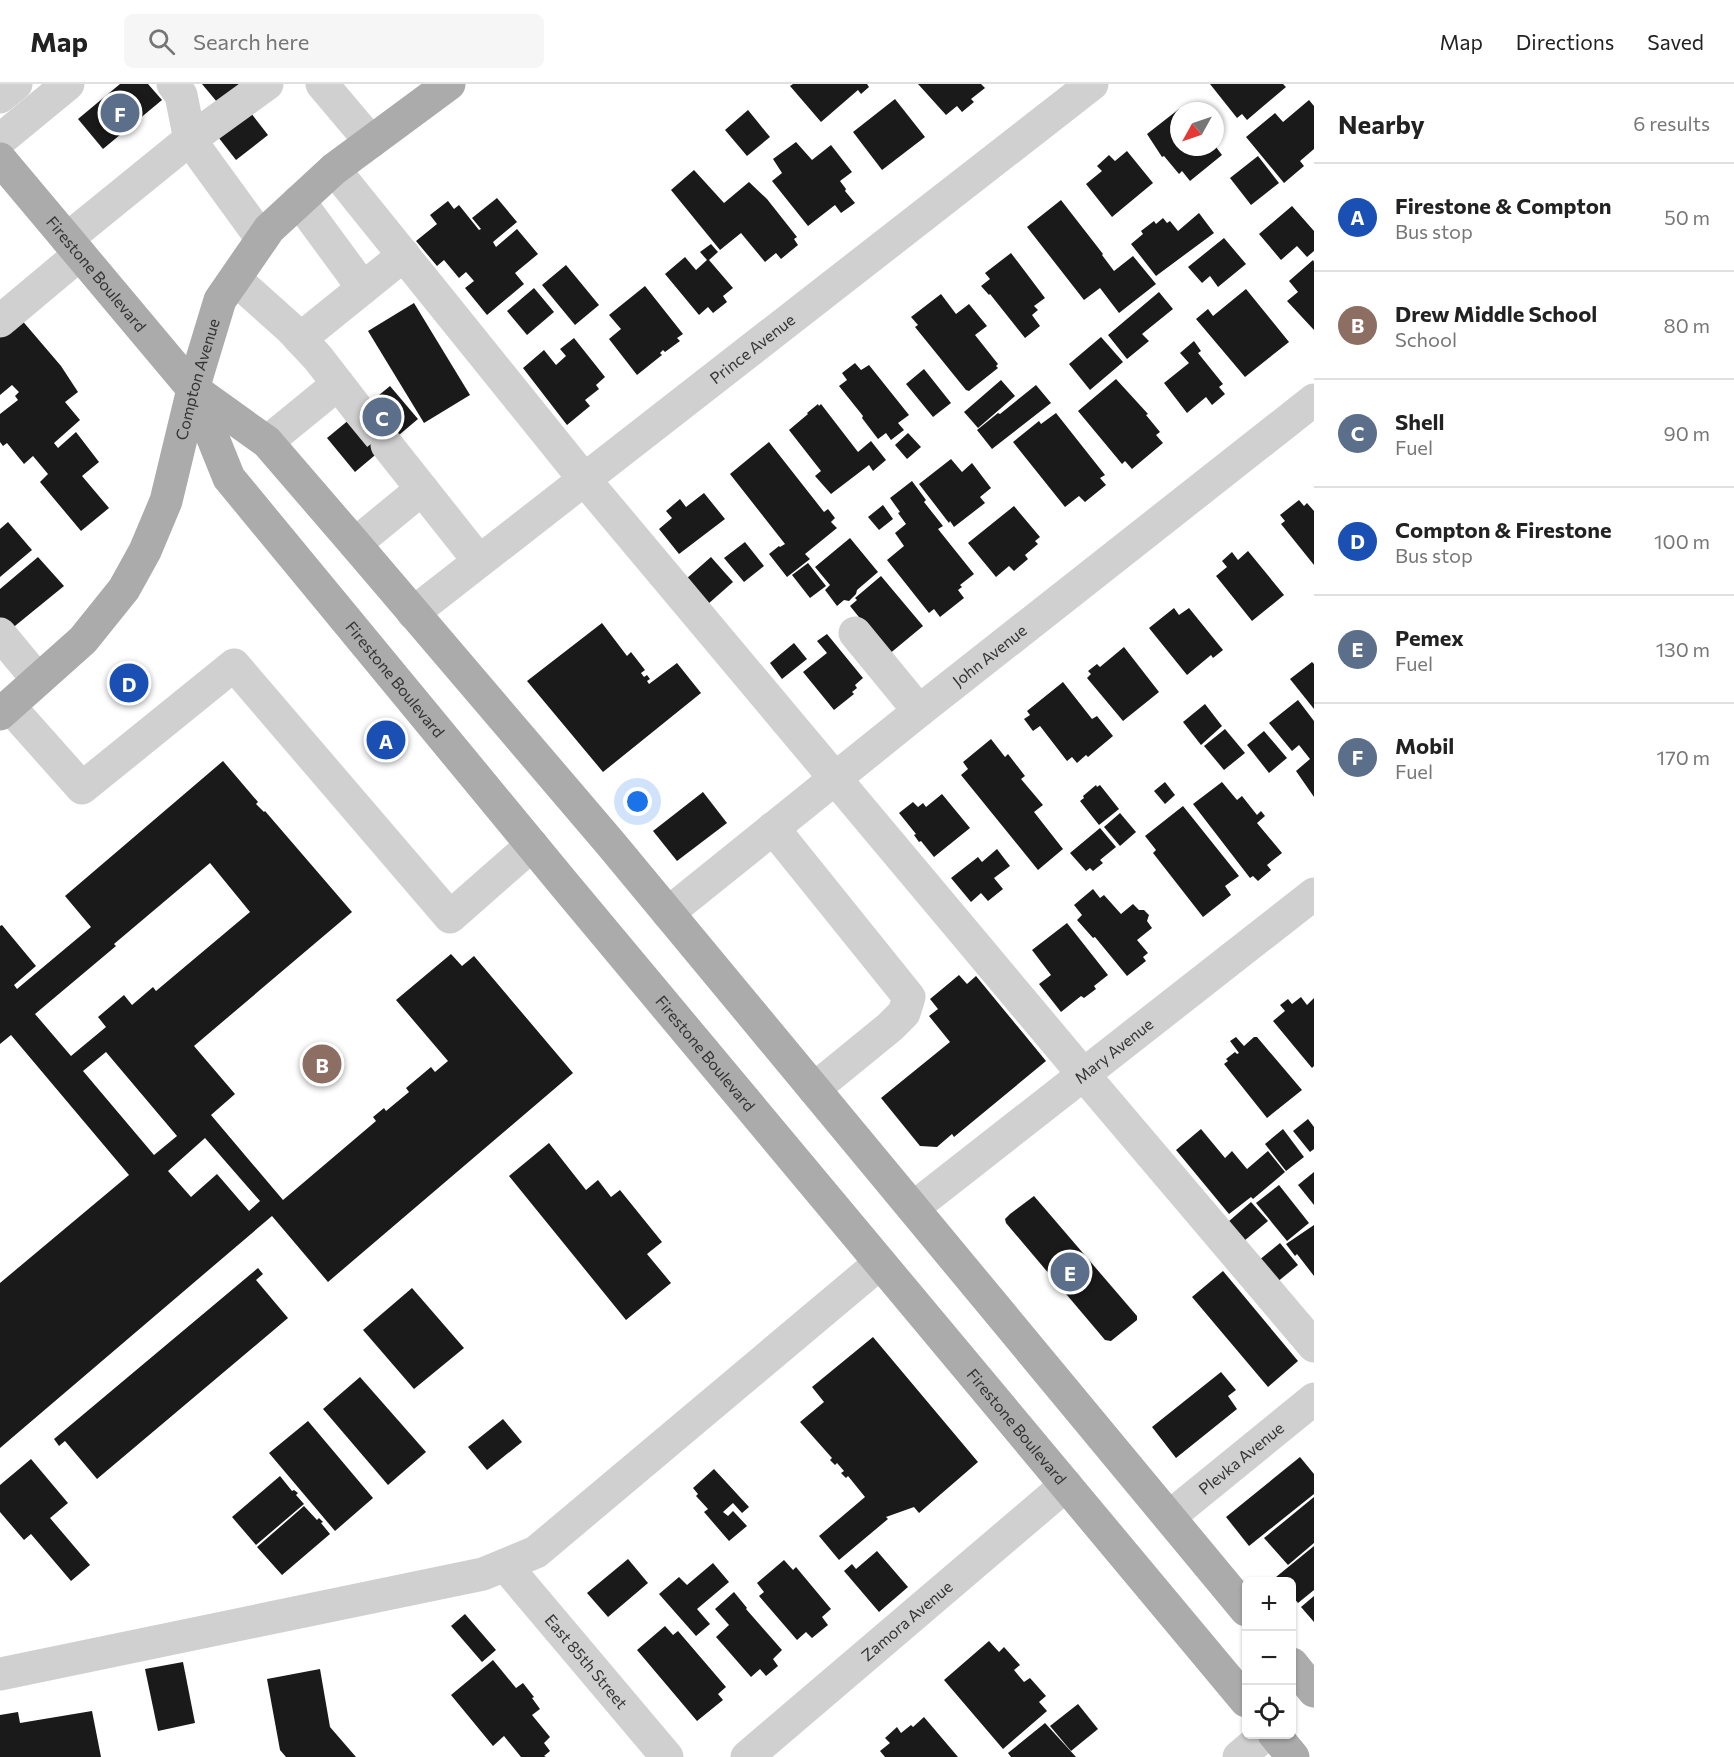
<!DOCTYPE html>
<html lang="en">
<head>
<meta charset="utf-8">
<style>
	body { margin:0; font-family:Commissioner,sans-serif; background:#f6f6f6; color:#222 }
	.controls { position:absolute; right:18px; bottom:18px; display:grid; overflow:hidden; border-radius:9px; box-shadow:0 2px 4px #0004 }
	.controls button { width:54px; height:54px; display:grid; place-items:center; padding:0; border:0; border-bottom:2px solid #e0e0e0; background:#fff; color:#222; font:30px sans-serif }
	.compass { position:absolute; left:1170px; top:18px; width:54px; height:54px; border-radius:50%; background:#fff; box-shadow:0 2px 4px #0004; rotate:230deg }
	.you { position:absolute; left:638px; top:718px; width:21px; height:21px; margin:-15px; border:4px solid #fff; border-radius:50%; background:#1a73e8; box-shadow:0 0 0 9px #1a73e833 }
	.badge { display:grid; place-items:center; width:39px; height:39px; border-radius:50%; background:#1a73e8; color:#fff; font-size:20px; font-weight:700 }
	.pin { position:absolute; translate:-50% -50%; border:3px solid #fff; box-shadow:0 2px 6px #0006 }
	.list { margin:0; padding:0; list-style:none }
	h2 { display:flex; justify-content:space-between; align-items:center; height:78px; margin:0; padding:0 24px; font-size:26px }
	h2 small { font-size:20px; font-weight:400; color:#767676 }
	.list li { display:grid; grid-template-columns:39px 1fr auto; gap:18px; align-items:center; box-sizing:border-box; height:108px; padding:0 24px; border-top:2px solid #e0e0e0 }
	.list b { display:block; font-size:22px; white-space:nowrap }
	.list p { margin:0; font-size:20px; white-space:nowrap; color:#767676 }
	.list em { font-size:20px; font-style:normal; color:#767676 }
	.icon { flex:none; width:33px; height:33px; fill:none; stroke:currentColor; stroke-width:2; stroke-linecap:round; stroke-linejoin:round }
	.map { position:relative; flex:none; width:1314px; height:1673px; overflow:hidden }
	header { display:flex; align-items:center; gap:36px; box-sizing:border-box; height:84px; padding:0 30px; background:#fff; border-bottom:2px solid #e0e0e0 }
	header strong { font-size:28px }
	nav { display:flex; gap:33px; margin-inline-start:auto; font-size:21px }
	.search { width:420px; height:54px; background:#f6f6f6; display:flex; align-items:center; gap:15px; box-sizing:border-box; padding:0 21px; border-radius:9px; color:#767676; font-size:22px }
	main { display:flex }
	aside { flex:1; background:#fff }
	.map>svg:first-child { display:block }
	.building { fill:#1a1a1a; fill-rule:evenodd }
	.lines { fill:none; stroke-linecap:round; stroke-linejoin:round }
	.minor-tunnel { stroke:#d6d6d6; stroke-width:33; stroke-dasharray:33 16; stroke-linecap:butt }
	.minor { stroke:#d0d0d0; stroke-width:33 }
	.major { stroke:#ababab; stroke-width:33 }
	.labels { text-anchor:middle; stroke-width:6; stroke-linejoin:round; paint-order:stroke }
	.street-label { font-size:16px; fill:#333; stroke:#fff }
</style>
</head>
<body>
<header>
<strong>Map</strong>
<div class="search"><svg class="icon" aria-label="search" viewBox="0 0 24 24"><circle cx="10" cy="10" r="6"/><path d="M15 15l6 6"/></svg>Search here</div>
<nav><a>Map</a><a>Directions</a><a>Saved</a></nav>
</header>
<main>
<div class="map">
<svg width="1314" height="1673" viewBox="0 0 1314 1673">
	<rect width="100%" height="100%" fill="#fff"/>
	<g class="building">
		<polygon points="120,0 148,0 162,16 103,65 78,35"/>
		<polygon points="202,0 251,0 222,24"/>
		<polygon points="793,0 867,0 869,3 861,10 858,6 821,38 790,2"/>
		<polygon points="918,0 981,0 985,4 971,15 974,18 962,28 957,22 946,31"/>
		<polygon points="1210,0 1283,0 1286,3 1247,36 1242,30 1237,34"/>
		<polygon points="895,15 925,53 882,86 853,48"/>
		<polygon points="1309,16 1314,22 1314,65 1300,77 1304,82 1284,99 1246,53 1275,29 1283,38"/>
		<polygon points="247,24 268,51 236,76 215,49"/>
		<polygon points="1179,25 1179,63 1216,63 1222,71 1190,97 1182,87 1179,90 1164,72 1162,73 1147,50"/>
		<polygon points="748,26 770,53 747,72 725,46"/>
		<polygon points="796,58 812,76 831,61 852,88 840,97 846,105 845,107 855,119 841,129 835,121 808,142 772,97 782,89 773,75"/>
		<polygon points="1127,67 1153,99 1112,133 1086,100 1102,87 1097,82 1109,71 1115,77"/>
		<polygon points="1258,72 1279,99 1251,121 1230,94"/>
		<polygon points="694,86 724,119 749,98 767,115 797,153 794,155 798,161 781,175 776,169 765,178 741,149 720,166 671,106"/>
		<polygon points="497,114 517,138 493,158 496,163 517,145 538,170 515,189 524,200 487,231 465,204 474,197 466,188 459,194 444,176 437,182 416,157 437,140 430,131 448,117 454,125 459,121 479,146 481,145 472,134"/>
		<polygon points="1061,116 1103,170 1102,171 1114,187 1133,172 1156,200 1119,229 1100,204 1084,216 1027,143"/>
		<polygon points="1292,122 1314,147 1314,167 1307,173 1297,162 1281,176 1259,150"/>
		<polygon points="1199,129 1214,149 1156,192 1131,160 1143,150 1141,147 1154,137 1156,140 1163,134 1167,139 1170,137 1178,147"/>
		<polygon points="1224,154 1246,180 1218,203 1210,192 1202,199 1188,183"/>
		<polygon points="711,160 718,168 709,176 733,204 723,212 727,218 713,229 708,223 699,231 665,190 685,173 696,186 707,176 700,168"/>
		<polygon points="1011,169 1045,214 1034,222 1038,226 1032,231 1040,242 1025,254 990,210 989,211 981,202 990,195 985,189"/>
		<polygon points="1313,176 1314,178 1314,246 1287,217 1298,208 1289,197"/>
		<polygon points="566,181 599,221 575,241 542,201"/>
		<polygon points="645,202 683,250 677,254 680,257 665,268 663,266 660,269 662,271 637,291 609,255 621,245 609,231"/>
		<polygon points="534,204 554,228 527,251 507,227"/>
		<polygon points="1246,205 1289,258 1245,293 1196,235 1208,225 1213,232"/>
		<polygon points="1159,208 1173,225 1142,250 1149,257 1127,275 1108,251"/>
		<polygon points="941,210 956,230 969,220 987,242 975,251 998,280 996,282 998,284 969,307 966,306 915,243 918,241 911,233"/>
		<polygon points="414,219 470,311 424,339 368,247"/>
		<polygon points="20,234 61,282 78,308 65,318 80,336 54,359 58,364 76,348 99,378 82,392 109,424 81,447 40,398 48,390 33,372 24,380 7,359 3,362 0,358 0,330 18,316 15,312 19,308 12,301 0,311 0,251"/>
		<polygon points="1101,253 1123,278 1090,306 1069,280"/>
		<polygon points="574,254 605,293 596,301 599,305 585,316 590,322 567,341 523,284 544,266 556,281 566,272 560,265"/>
		<polygon points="1194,257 1201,267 1198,269 1223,300 1219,303 1225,310 1212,321 1206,313 1187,329 1164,299 1189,279 1180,269"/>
		<polygon points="855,279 861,286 869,281 909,331 898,339 904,346 891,356 886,349 878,355 862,334 863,332 839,302 847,296 842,289"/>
		<polygon points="924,285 951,319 933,333 906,300"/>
		<polygon points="1116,295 1148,330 1146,331 1160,348 1156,351 1163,359 1132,385 1125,377 1122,380 1078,327"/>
		<polygon points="1001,296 1015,312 978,344 964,328"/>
		<polygon points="1036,301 1051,319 992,365 977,346 998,329 1000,330"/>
		<polygon points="390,302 418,335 355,388 327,354"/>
		<polygon points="818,320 819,322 821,320 858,368 871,357 886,376 873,387 869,381 831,410 815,392 821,387 789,346 808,330 807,329"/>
		<polygon points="1056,329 1105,391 1100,394 1106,401 1085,418 1079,412 1065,423 1013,358 1039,337 1041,340"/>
		<polygon points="908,349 921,363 907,375 895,361"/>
		<polygon points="769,358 824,428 828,425 835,434 831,438 837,444 805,470 810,475 787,493 769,470 779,462 780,463 785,460 730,390"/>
		<polygon points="951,375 962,388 972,379 991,404 980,413 985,419 954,443 950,437 949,439 919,400"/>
		<polygon points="912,397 926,416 924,418 943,442 938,445 974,490 960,501 962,503 958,506 964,514 940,533 934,525 929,529 887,476 904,462 895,449 906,440 898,429 900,428 890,414"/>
		<polygon points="704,409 725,435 679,470 659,445 672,434 666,427 680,415 686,423"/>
		<polygon points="1299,416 1304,422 1307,419 1314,427 1314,481 1281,440 1285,437 1280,431"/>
		<polygon points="883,421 893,435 879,446 868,433"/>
		<polygon points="1014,422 1040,453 1035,457 1038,460 1025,471 1028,475 1014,487 1009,482 996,493 968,459"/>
		<polygon points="8,438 32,466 0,493 0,445"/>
		<polygon points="850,454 878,488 857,506 856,510 849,517 844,516 837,522 825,506 830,501 815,483"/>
		<polygon points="745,458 764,482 744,498 724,474"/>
		<polygon points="1248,467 1284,511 1252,537 1216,492 1227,483 1222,477 1232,468 1238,476"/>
		<polygon points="38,473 64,502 10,546 0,534 0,505"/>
		<polygon points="711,473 733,498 708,520 686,495"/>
		<polygon points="808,479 826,502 810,514 792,491"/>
		<polygon points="881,492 923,542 882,576 867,543 850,522 857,516 855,514"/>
		<polygon points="1174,524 1179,531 1189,524 1223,566 1213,574 1211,571 1187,591 1149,544"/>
		<polygon points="602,539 627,572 631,568 645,586 641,589 644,593 647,591 650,595 647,597 649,600 677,579 701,609 603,688 527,597"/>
		<polygon points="827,550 863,594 855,601 857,604 852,608 854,610 834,626 803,588 827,569 817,557"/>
		<polygon points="794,559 807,575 782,595 770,579"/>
		<polygon points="1124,563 1159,608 1123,637 1087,594 1091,590 1088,587 1097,580 1100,583"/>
		<polygon points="1312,578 1314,580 1314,625 1290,595"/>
		<polygon points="1063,598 1092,635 1097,632 1113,652 1088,673 1086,671 1077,679 1072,673 1067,677 1040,642 1033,647 1024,635 1030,631 1027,627"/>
		<polygon points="1298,616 1314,637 1314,713 1296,687 1310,675 1299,661 1292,667 1269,639"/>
		<polygon points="1205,620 1222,642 1201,661 1183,638"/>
		<polygon points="1225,645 1245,669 1224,686 1204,662"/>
		<polygon points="1264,647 1287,674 1269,689 1247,661"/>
		<polygon points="991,655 1005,673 1008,670 1025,692 1021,695 1043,721 1034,728 1063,765 1038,786 961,691 968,685 963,678"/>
		<path d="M223,677l35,41 -2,2 8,8 1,-1 87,101 -158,134 41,48 -24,21 72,85 93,-79 -3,-4 11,-9 2,3 23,-19 -3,-4 25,-21 4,5 13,-11 -52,-61 55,-46 11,12 12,-10 99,117 -245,209 -56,-66 -272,232v-165l129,-108 -118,-140 -11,9v-118l2,-1 34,41 -22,19 3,4 74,-62 -26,-31zM210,779l40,49 -94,79 -3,-4 -21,18 -8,-10 -26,22 8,10 -35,29 -36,-42 81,-68 -2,-2zM106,968l71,84 -23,19 -71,-84zM205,1054l55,63 -11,10 -32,-37 -26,23 -23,-26z"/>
		<polygon points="1165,698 1175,711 1165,720 1154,707"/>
		<polygon points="1222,698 1237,716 1242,712 1257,731 1261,727 1265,732 1257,739 1282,769 1267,781 1271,786 1258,797 1253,792 1250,794 1193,720"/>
		<polygon points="1096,701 1097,703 1100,701 1119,725 1099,741 1080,717 1084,714 1083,712"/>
		<polygon points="703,708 727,739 677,777 653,747"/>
		<polygon points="942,710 970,744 934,773 921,757 919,758 914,751 916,750 899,729 913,718 918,723 923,719 926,723"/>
		<polygon points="1183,722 1239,792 1225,802 1231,811 1203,833 1153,769 1156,766 1145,752"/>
		<polygon points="1120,729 1136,748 1120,762 1104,743"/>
		<polygon points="1100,744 1116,763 1100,776 1103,779 1093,787 1090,784 1086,787 1070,769"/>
		<polygon points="997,765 1010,782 994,794 1003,805 988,817 981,809 971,818 951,794 978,773 982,778"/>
		<polygon points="1093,805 1100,814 1104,811 1121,830 1133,820 1139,826 1144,826 1149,831 1147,837 1152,844 1137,856 1148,869 1143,873 1146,877 1127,892 1095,853 1093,854 1077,836 1082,831 1074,821"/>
		<polygon points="1067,839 1108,891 1094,902 1096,905 1084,914 1081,912 1061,928 1039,900 1051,891 1032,866"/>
		<polygon points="959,891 967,900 976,892 1046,977 954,1053 952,1050 937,1063 920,1062 881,1014 950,958 929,932 938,925 930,915"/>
		<polygon points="1301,913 1307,921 1314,914 1314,982 1312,984 1273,937 1285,927 1280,921 1288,915 1292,920"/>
		<polygon points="1236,953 1244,962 1254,953 1257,953 1302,1006 1267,1034 1224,980 1228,977 1226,975 1235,968 1237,970 1239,969 1230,957"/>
		<polygon points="1308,1035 1314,1043 1314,1065 1310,1068 1293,1047"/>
		<polygon points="1201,1045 1225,1074 1232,1067 1247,1085 1268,1067 1285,1088 1253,1115 1251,1113 1229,1130 1176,1066"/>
		<polygon points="1283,1045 1304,1073 1286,1087 1265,1060"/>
		<polygon points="549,1059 586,1106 598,1096 611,1113 620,1106 662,1158 647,1170 671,1199 626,1236 509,1092"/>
		<polygon points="1314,1088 1314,1121 1298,1101"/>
		<polygon points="1279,1101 1309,1139 1287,1157 1256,1119"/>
		<polygon points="1034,1112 1137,1232 1137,1236 1111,1257 1105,1256 1006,1139 1005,1135 1010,1130"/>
		<polygon points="1251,1118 1268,1137 1244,1157 1228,1138"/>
		<polygon points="1314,1141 1314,1192 1297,1170 1295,1172 1286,1160"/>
		<polygon points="1280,1159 1298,1181 1276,1199 1258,1177"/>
		<polygon points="258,1184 263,1190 256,1196 288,1234 97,1395 65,1357 59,1362 54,1355"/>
		<polygon points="1223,1187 1298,1277 1268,1303 1192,1213"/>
		<polygon points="412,1204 464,1264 414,1305 363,1246"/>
		<polygon points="873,1253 978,1378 919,1429 914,1423 886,1433 888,1435 839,1476 819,1452 865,1413 848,1392 846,1394 841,1389 844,1387 837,1379 835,1381 830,1376 832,1374 800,1338 824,1318 812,1303"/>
		<polygon points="1221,1288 1236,1306 1228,1312 1237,1325 1176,1374 1152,1343"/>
		<polygon points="360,1293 426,1368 388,1401 323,1325"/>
		<polygon points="503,1335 522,1358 487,1386 468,1363"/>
		<polygon points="308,1337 373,1414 335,1447 269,1369"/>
		<polygon points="1300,1373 1314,1390 1314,1410 1249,1462 1226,1433"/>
		<polygon points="31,1375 68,1419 50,1434 90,1481 71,1497 31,1450 24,1456 0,1428 0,1401"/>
		<polygon points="714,1385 749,1423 742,1429 733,1419 723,1428 728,1432 733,1427 747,1442 729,1457 704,1428 708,1425 696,1412 698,1410 693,1404"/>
		<polygon points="280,1392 292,1407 294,1406 298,1409 296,1411 304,1420 256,1461 232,1433"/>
		<polygon points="1314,1413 1314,1459 1288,1481 1264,1454"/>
		<polygon points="304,1422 317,1436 319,1434 323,1438 321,1439 330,1450 282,1491 257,1463"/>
		<polygon points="1314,1462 1314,1506 1298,1519 1292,1512 1292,1498 1280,1498 1276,1493"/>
		<polygon points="877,1467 908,1503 879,1528 844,1487 852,1480 856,1485"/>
		<polygon points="628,1475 648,1499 608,1533 587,1509"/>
		<polygon points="784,1476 793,1486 796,1483 831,1525 822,1533 828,1541 812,1554 806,1548 797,1556 759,1512 764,1508 757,1499"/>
		<polygon points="713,1479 729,1498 697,1525 710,1540 696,1552 659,1510 679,1493 687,1501"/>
		<polygon points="734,1508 747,1524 746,1525 782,1566 773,1575 778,1582 766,1592 760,1585 751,1593 716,1553 729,1541 715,1525"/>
		<polygon points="1314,1512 1314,1538 1301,1523"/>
		<polygon points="465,1530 496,1566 482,1578 451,1542"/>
		<polygon points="665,1542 673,1551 678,1547 726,1603 718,1610 723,1616 697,1637 637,1566"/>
		<polygon points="989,1557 999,1568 1004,1563 1020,1581 1014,1586 1024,1598 1030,1594 1046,1612 1039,1618 1047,1627 1003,1665 944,1596"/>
		<polygon points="493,1576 516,1604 523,1599 534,1613 532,1614 540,1625 532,1631 550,1653 544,1659 550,1667 544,1672 546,1673 521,1673 504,1652 493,1662 451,1611"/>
		<polygon points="183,1578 195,1639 158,1647 145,1585"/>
		<polygon points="320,1585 330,1643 356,1673 286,1673 280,1666 267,1595"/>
		<polygon points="1078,1620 1098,1645 1071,1667 1050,1642"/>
		<polygon points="92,1627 101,1673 0,1673 0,1631 18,1628 20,1639"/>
		<polygon points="924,1633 958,1673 885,1673 880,1667 890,1659 885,1654 897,1643 901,1649 911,1641 913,1643"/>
		<polygon points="1045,1639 1076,1673 1011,1673 1008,1669"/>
	</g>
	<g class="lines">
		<polyline class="minor-tunnel" points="359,327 387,361"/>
		<g class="minor">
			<polyline points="173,0 181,11 190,56 262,155"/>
			<polyline points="322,0 371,58"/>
			<polyline points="0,13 16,0"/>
			<polyline points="0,56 68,0"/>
			<polyline points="334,85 584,395 1083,990 1314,1262"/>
			<polyline points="299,117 363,204"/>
			<polyline points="67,155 184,60 267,0"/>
			<polyline points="235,195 291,245 318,274 359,327"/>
			<polyline points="0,237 80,170"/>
			<polyline points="300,255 404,171"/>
			<polyline points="267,358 338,300"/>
			<polyline points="387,361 479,477"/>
			<polyline points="355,460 422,405"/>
			<path id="s1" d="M413,529l679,-529"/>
			<polyline points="855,549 919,627"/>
			<polyline points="0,550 38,596"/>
			<polyline points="9,622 82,704 234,581 450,833 532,761"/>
			<polyline points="773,744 909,913 904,929 890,943 814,1005"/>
			<path id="s2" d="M668,829l251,-202 395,-311"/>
			<path id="s3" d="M913,1124l401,-314"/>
			<path id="s4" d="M1169,1433l145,-118"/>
			<path id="s5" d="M505,1481l162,192"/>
			<polyline points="0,1590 483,1490 536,1468 880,1179"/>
			<path id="s6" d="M747,1673l319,-272"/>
			<polyline points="1239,1673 1266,1650"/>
		</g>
		<g class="major">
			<path id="s7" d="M0,75l193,230 74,53 88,102 256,300 635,766"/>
			<path id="s8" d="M193,305l36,89 335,406 682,817"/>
			<path id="s9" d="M0,630l83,-74 41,-51 21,-38 21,-50 27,-112 27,-89 49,-71 65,-60 115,-85"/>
			<polyline points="1292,1580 1314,1607"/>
			<polyline points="1274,1650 1293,1673"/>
		</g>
	</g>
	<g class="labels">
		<g class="street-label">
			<text dy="6" stroke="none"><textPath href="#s7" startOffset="150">Firestone Boulevard</textPath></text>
			<text dy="6" stroke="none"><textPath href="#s1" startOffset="430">Prince Avenue</textPath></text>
			<text dy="6" stroke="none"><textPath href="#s9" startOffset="400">Compton Avenue</textPath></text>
			<text dy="6" stroke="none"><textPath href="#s2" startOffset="412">John Avenue</textPath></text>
			<text dy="6" stroke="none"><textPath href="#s8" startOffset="357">Firestone Boulevard</textPath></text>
			<text dy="6" stroke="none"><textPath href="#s3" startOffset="255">Mary Avenue</textPath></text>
			<text dy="6" stroke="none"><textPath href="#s8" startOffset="843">Firestone Boulevard</textPath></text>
			<text dy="6" stroke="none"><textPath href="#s8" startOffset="1329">Firestone Boulevard</textPath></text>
			<text dy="6" stroke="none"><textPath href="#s4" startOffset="93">Plevka Avenue</textPath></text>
			<text dy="6" stroke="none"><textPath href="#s6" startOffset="210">Zamora Avenue</textPath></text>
			<text dy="6" stroke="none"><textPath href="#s5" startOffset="126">East 85th Street</textPath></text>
		</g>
	</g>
</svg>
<div class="controls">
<button>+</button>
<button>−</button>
<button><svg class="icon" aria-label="locate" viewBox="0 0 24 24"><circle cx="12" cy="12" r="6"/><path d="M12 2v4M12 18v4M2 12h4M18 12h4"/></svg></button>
</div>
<svg class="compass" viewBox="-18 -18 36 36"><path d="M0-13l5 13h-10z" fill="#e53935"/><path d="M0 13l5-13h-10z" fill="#767676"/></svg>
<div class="you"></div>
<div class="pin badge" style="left:386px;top:656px;background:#1a4fb4">A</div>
<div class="pin badge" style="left:322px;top:980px;background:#8d6e63">B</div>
<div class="pin badge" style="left:382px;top:333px;background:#5c6f8a">C</div>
<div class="pin badge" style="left:129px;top:599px;background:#1a4fb4">D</div>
<div class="pin badge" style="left:1070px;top:1188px;background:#5c6f8a">E</div>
<div class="pin badge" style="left:120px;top:29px;background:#5c6f8a">F</div>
</div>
<aside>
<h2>Nearby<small>6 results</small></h2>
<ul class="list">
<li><span class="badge" style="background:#1a4fb4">A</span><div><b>Firestone &amp; Compton</b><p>Bus stop</p></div><em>50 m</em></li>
<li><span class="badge" style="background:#8d6e63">B</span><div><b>Drew Middle School</b><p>School</p></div><em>80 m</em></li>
<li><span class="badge" style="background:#5c6f8a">C</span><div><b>Shell</b><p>Fuel</p></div><em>90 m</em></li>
<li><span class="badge" style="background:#1a4fb4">D</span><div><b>Compton &amp; Firestone</b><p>Bus stop</p></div><em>100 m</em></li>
<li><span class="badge" style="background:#5c6f8a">E</span><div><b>Pemex</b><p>Fuel</p></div><em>130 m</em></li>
<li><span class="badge" style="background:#5c6f8a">F</span><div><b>Mobil</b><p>Fuel</p></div><em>170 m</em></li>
</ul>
</aside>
</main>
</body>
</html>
